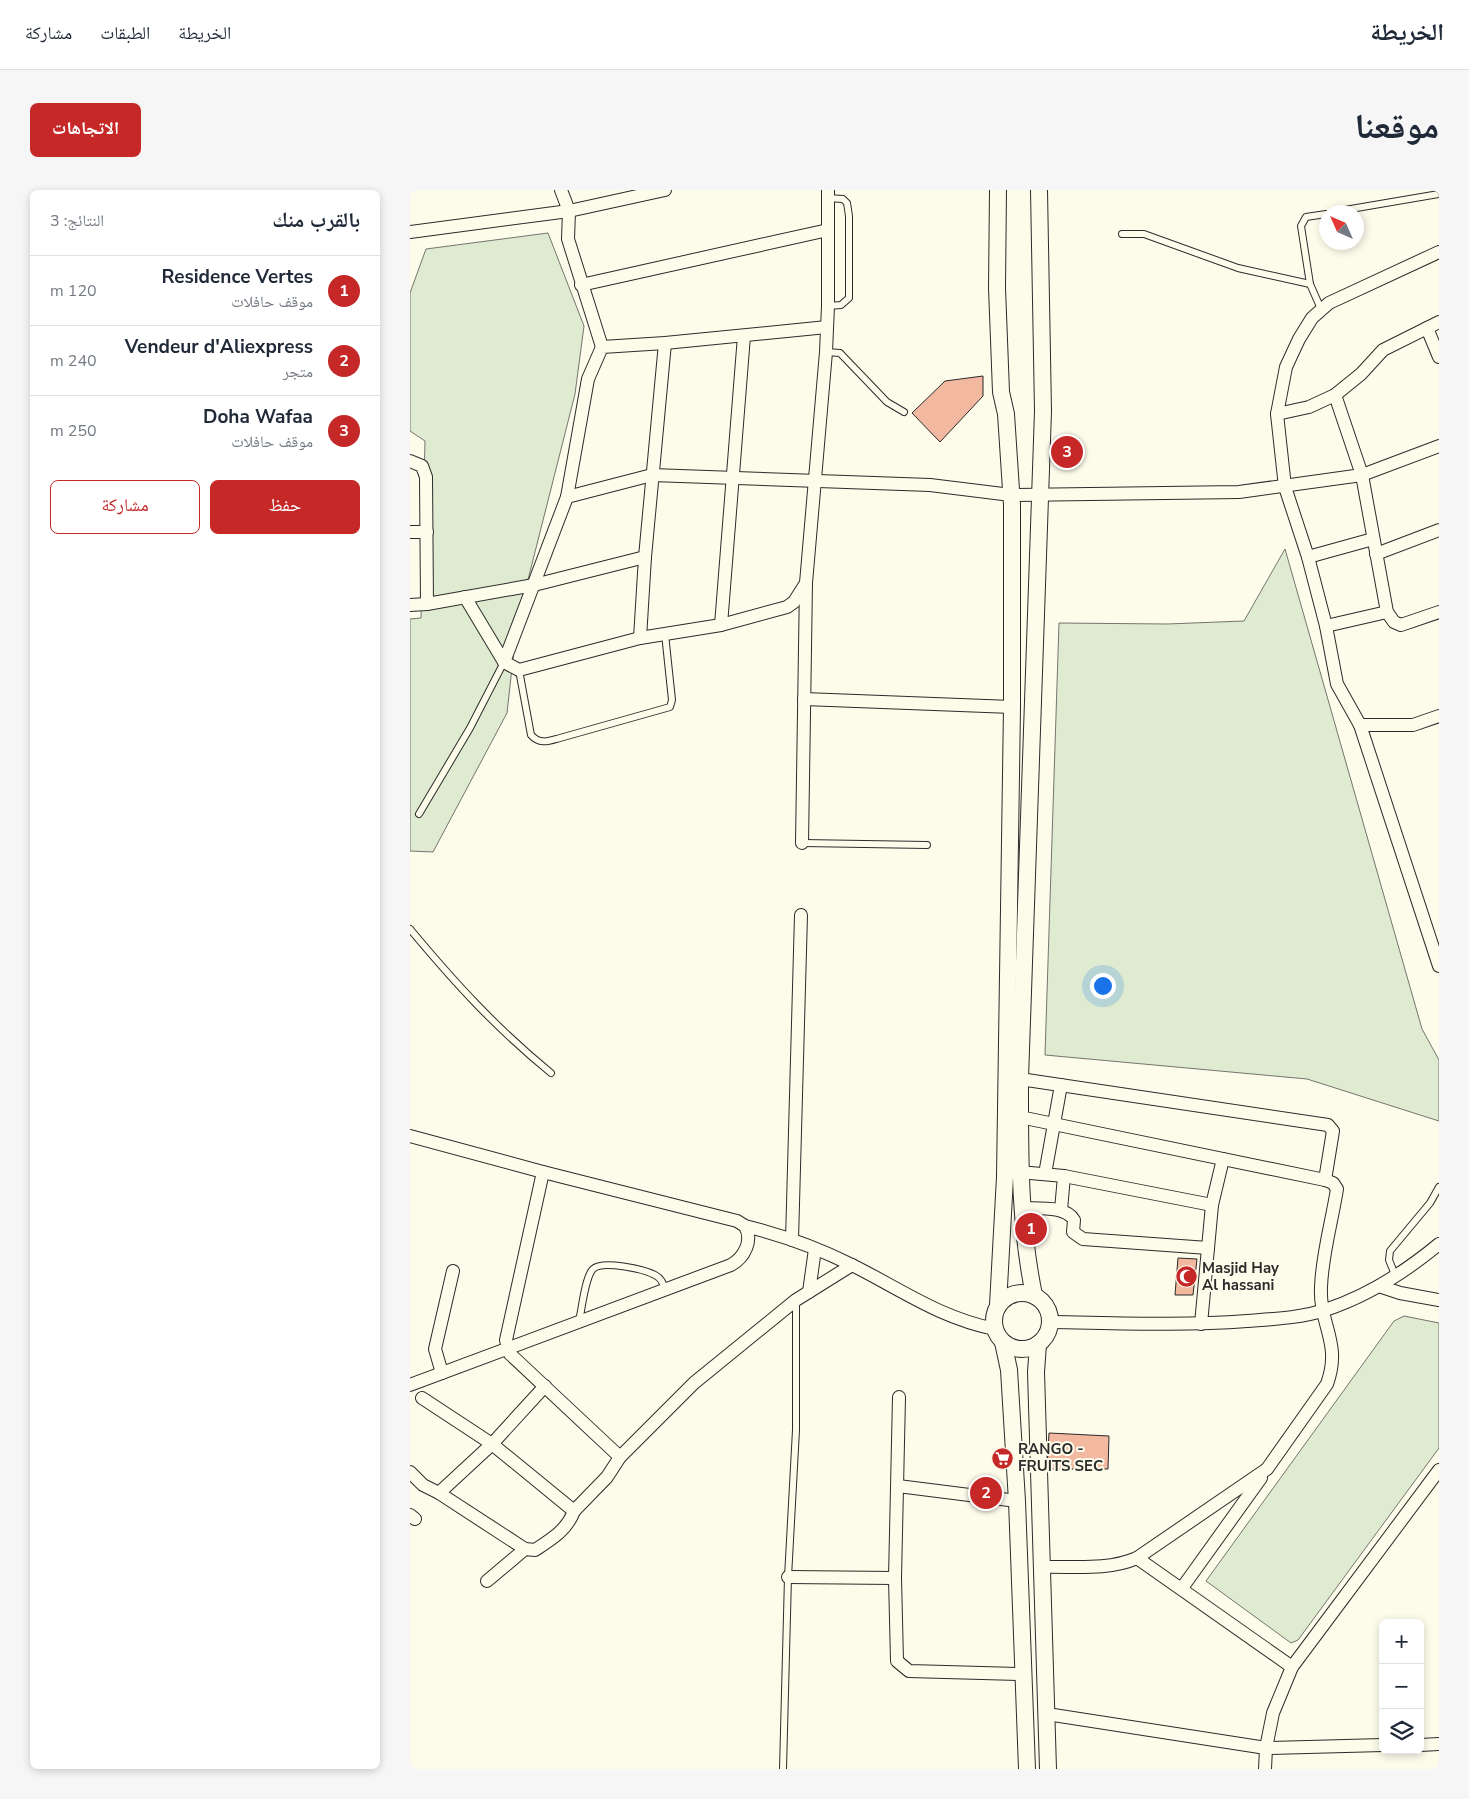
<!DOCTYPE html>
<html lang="ar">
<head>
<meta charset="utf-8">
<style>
	body { margin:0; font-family:"Nunito Sans","Noto Naskh Arabic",sans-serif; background:#f6f6f7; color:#1f2937; direction:rtl }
	.controls { position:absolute; right:15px; bottom:15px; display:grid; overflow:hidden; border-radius:8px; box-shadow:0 2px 8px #0003 }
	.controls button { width:45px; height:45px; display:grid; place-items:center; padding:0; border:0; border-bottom:1px solid #e0e1e3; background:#fff; color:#1f2937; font:25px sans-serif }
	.compass { position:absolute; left:909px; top:15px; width:45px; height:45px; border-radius:50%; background:#fff; box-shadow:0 2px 8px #0003; rotate:315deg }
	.you { position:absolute; left:692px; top:795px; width:18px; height:18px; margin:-12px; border:4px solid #fff; border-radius:50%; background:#1a73e8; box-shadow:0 0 0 8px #1a73e833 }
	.badge { display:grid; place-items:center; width:32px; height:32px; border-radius:50%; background:#c62828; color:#fff; font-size:16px; font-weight:700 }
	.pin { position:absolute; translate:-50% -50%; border:2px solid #fff; box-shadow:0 1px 5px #0006 }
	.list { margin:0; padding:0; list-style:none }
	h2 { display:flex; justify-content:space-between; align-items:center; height:65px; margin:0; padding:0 20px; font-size:21px }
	h2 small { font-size:16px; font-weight:400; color:#747a83 }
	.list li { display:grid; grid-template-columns:32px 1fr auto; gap:15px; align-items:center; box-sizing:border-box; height:70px; padding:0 20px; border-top:1px solid #e0e1e3 }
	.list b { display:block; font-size:19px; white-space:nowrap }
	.list p { margin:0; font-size:16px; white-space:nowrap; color:#747a83 }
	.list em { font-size:16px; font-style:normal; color:#747a83 }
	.actions { display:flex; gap:10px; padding:15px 20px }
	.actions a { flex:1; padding:11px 0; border:1px solid #c62828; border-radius:8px; text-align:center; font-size:18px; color:#c62828 }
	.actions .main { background:#c62828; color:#fff }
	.icon { flex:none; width:28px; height:28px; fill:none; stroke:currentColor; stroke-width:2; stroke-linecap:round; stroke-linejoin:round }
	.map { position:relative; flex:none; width:1029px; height:1579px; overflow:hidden; direction:ltr; border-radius:8px }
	header { display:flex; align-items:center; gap:30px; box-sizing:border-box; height:70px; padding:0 25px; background:#fff; border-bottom:1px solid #e0e1e3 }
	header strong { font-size:24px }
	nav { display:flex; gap:28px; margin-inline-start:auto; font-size:18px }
	.intro { display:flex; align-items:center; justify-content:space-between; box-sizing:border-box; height:120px; padding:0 30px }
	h1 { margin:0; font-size:35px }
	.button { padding:12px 22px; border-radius:8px; background:#c62828; color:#fff; font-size:18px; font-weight:700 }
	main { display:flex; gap:30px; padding:0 30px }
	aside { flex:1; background:#fff; border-radius:8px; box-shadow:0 2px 8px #0003 }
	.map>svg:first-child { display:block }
	.grass { fill:#deebd1; stroke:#74746e }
	.building { fill:#f2b8a0; stroke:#2b2b2b }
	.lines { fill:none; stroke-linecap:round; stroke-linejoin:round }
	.service-casing { stroke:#2b2b2b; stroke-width:8 }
	.minor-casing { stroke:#2b2b2b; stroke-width:14 }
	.tertiary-casing { stroke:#2b2b2b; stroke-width:18 }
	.service { stroke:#fdfbea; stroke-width:6 }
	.minor { stroke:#fdfbea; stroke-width:12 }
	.tertiary { stroke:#fdfbea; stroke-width:16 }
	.labels { text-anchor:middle; stroke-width:4; stroke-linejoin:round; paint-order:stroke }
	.poi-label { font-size:15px; font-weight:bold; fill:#2b2b2b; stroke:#fdfbea; text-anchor:start }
</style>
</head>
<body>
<header>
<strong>الخريطة</strong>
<nav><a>الخريطة</a><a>الطبقات</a><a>مشاركة</a></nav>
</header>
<div class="intro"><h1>موقعنا</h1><a class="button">الاتجاهات</a></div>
<main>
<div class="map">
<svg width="1029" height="1579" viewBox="0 0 1029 1579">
	<rect width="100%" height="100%" fill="#fdfbea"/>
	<g class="grass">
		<polygon points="138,43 174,136 165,204 107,433 97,523 23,662 0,661 0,429 11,428 15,251 0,241 0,103 16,59"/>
		<polygon points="875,359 1012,839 1029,870 1029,931 897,889 635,865 649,433 757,434 834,431"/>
		<polygon points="994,1126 1029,1133 1029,1258 888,1450 881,1453 796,1391 984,1131"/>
	</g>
	<g class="building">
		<polygon points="573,186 573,206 530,252 502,223 535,191"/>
		<polygon points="768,1068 787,1069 783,1105 765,1105"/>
		<polygon points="639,1243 699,1246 698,1279 637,1279"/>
	</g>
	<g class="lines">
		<defs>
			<g id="service">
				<polyline points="417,8 433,9 437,13 439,26 439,108 431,115 418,116"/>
				<polyline points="923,22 1029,4"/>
				<polyline points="712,44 734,44 828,78 900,94"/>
				<polyline points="911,119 900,94 891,36 896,27 916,24"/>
				<polyline points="416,162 430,163 477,212 494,222"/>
				<path d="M109,480l12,65c9,10 18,6 29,3l110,-31 2,-7 -7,-66"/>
				<polyline points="9,624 60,538 94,472"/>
				<polyline points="392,653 517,655"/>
				<path d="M0,739c45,54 86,99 141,144"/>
				<polyline points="986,1087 979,1070 980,1061 1020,1013 1029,997"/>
				<path d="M169,1131c3,-12 6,-44 14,-52 9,-9 51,0 62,6 6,3 9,9 10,16"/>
				<polyline points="373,1579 378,1387 386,1240 386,1111"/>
			</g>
			<g id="minor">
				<polyline points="151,0 159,21 158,49 192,157"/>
				<polyline points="0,42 159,21 255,0"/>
				<polyline points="1029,62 919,113 902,128 889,149 876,177 867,224 875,297 898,367 916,436 927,494 950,535 1003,535 1029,526"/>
				<polyline points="171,95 418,40"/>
				<polyline points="1017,138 1029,167"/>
				<polyline points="925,205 952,285 977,422 984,432 991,435 1029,422"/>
				<polyline points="867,224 899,217 925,205 951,184 973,160 1029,132"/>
				<polyline points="0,271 12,276 16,287 17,414"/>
				<polyline points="157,307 242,285 520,295 601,305 829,302 952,285 1029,256"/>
				<polyline points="0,342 17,342"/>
				<polyline points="966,364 1029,340"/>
				<polyline points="898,367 963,349"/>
				<polyline points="55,407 94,472 109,480 230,448 311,435 377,417 384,412 396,393 416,162 418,116 418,0"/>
				<polyline points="0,415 17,414 124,395 235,367"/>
				<polyline points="311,435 334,146"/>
				<polyline points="916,436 977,422"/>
				<polyline points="230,448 235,367 255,153"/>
				<polyline points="94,472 157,307 178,189 192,157 255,153 417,137"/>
				<polyline points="394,509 602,517"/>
				<polyline points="950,535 1029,776"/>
				<polyline points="392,653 396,393"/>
				<polyline points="610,889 918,935 923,941 915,990"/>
				<path d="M610,927l305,63 8,3 4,6c-5,32 -15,66 -16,98 -2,38 21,56 6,97l-60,85 -130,89c-30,13 -64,8 -96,9"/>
				<path d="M0,946l133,36 194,49 8,5c8,14 0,31 -14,39l-321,120"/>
				<polyline points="133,982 96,1150 100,1164 210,1267"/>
				<polyline points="609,982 654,986 802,1015"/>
				<polyline points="635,984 651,895"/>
				<path d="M611,1018c16,1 44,-3 53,12l-1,12 10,7 125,9"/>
				<polyline points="651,1020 654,986"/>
				<path d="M335,1036c37,9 73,22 107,39 50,25 88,53 143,64"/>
				<polyline points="382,1050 391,725"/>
				<polyline points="969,1096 990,1103 1029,1110"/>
				<polyline points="399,1102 405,1059"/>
				<path d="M640,1132c66,1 131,4 197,-1 26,-2 53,-3 78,-11 43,-14 79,-37 114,-66"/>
				<polyline points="791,1134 802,1015 813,969"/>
				<polyline points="32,1183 25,1159 43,1081"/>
				<polyline points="489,1207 485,1388 487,1471 499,1481 612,1484"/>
				<polyline points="12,1208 82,1254 164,1321 197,1287 210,1267 284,1193 386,1110 442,1075"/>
				<polyline points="0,1282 13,1295 29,1303 82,1254 135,1196"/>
				<polyline points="488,1296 607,1311"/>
				<polyline points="29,1303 115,1359"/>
				<polyline points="0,1325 5,1329"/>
				<polyline points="727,1368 882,1477"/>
				<polyline points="378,1387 485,1388"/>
				<path d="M77,1391l38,-32 10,1c17,-11 32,-20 39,-39"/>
				<polyline points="772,1398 851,1288"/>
				<polyline points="637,1524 856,1558 973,1555"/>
				<polyline points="1010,1555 1029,1554"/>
				<polyline points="855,1579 856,1558 863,1523 882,1477 1029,1280"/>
			</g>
			<g id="tertiary">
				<polyline points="588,0 587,98 591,202 596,224 602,315 602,517 595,987 588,1115"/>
				<circle cx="612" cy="1131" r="28"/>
				<path d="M624,1105c-15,-72 -14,-143 -14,-216l23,-668 -4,-221"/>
				<polyline points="593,1152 599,1180 607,1311 617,1579"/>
				<polyline points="628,1154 626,1182 638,1579"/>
			</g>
		</defs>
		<use href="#service" class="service-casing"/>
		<use href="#minor" class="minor-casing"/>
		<use href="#tertiary" class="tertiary-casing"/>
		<use href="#service" class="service"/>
		<use href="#minor" class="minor"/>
		<use href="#tertiary" class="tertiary"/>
	</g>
	<defs>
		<symbol id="mosque-disc" viewBox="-11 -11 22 22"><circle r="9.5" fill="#c62828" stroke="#fdfbea"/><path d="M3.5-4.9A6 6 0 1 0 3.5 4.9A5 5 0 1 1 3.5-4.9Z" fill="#fff"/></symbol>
		<symbol id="supermarket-disc" viewBox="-11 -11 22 22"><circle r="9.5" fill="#c62828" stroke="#fdfbea"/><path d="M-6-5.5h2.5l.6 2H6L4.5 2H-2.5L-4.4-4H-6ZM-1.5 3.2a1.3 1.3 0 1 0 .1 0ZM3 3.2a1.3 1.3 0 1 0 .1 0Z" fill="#fff"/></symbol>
	</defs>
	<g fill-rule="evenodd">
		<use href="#mosque-disc" x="764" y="1074" width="25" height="25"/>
		<use href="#supermarket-disc" x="580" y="1256" width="25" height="25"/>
	</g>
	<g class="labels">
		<g class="poi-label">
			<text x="792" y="1083">Masjid Hay<tspan x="792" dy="17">Al hassani</tspan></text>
			<text x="608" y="1264">RANGO -<tspan x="608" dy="17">FRUITS SEC</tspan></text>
		</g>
	</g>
</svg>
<div class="controls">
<button>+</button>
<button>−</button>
<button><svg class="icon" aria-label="layers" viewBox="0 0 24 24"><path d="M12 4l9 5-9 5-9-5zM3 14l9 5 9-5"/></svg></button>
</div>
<svg class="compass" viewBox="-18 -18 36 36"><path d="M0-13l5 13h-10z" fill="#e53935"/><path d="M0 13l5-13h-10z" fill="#747a83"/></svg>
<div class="you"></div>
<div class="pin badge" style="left:621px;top:1039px">1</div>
<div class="pin badge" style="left:576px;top:1303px">2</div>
<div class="pin badge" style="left:657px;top:262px">3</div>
</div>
<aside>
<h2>بالقرب منك<small>النتائج: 3</small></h2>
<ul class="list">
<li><span class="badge">1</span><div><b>Residence Vertes</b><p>موقف حافلات</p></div><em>120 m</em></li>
<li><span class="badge">2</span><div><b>Vendeur d'Aliexpress</b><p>متجر</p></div><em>240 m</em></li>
<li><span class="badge">3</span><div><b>Doha Wafaa</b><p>موقف حافلات</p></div><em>250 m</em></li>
</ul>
<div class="actions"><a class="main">حفظ</a><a>مشاركة</a></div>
</aside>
</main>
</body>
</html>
